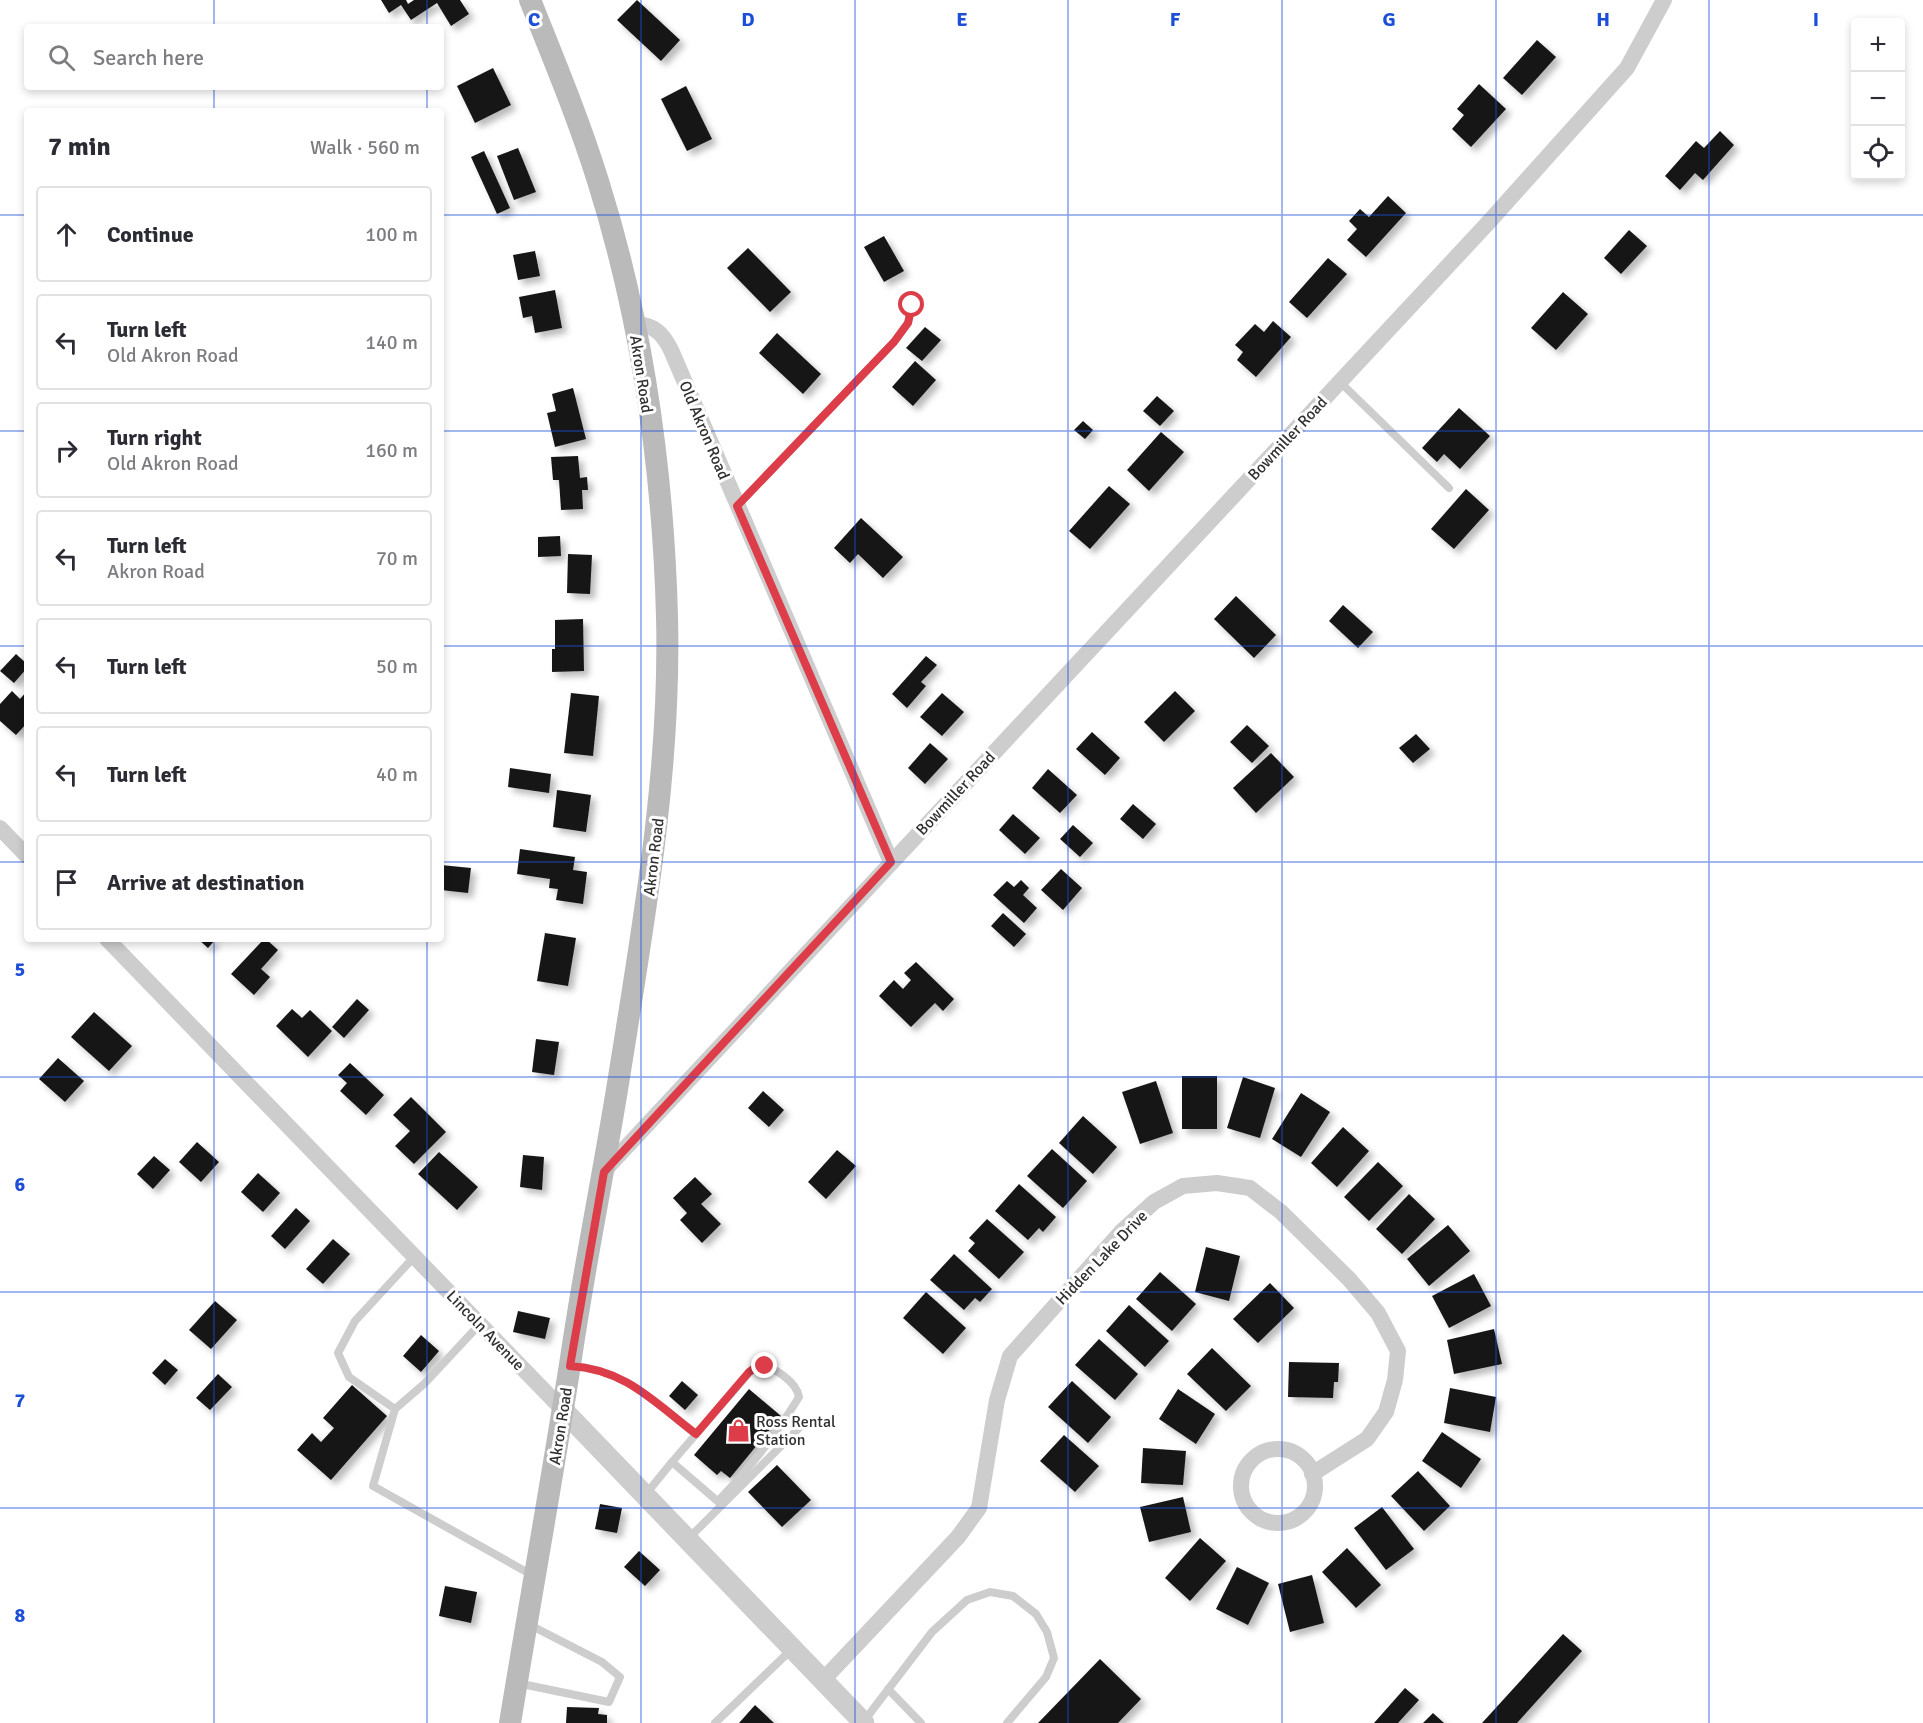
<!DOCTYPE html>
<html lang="en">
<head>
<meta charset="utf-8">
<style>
	body { margin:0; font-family:Signika,sans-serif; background:#f2f2f3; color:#2b2b33 }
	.controls { position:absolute; right:18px; top:18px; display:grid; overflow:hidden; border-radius:6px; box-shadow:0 3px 9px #0003 }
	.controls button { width:54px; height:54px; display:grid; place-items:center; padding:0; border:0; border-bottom:2px solid #e1e1e2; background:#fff; color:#2b2b33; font:30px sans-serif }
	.stop { position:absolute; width:18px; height:18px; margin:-14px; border:4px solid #dc3d49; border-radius:50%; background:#fff }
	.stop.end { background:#dc3d49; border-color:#fff; box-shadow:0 2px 6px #0008 }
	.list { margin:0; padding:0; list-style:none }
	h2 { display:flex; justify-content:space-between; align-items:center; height:78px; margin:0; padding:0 24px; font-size:26px }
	h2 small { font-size:20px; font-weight:400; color:#7c7c81 }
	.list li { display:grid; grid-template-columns:39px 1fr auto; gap:18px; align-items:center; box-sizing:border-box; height:96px; margin:0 12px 12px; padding:0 12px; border:2px solid #e1e1e2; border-radius:6px }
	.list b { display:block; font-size:22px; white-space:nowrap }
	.list p { margin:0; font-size:20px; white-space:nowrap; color:#7c7c81 }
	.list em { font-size:20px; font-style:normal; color:#7c7c81 }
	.icon { flex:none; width:33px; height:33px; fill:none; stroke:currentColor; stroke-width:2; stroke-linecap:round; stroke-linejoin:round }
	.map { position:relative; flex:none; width:1923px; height:1723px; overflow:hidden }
	.search { position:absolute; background:#fff; box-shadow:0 3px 9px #0003; left:24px; top:24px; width:420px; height:66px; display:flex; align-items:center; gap:15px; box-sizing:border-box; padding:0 21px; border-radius:6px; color:#7c7c81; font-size:22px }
	.panel { position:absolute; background:#fff; box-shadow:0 3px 9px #0003; left:24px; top:108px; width:420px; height:834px; border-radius:6px }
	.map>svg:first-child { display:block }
	.building { fill:#171717; filter:url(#shadow) }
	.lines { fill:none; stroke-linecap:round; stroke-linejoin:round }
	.service { stroke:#cdcdcd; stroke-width:8 }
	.minor { stroke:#cdcdcd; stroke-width:16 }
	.tertiary { stroke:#cdcdcd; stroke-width:21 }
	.secondary { stroke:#bababa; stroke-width:22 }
	.route { stroke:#dc3d49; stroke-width:8 }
	.grid { fill:none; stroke:#1d4ed8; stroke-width:1.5; stroke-opacity:0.55 }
	.labels { text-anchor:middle; stroke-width:6; stroke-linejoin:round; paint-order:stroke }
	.street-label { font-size:16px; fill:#303030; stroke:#fff }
	.poi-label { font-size:16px; fill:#303030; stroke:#fff; text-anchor:start }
	.grid-label { font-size:20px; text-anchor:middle; font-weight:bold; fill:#1d4ed8; stroke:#fff; stroke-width:6; stroke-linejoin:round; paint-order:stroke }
</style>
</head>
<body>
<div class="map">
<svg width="1923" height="1723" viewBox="0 0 1923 1723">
	<defs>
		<filter id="shadow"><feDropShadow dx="5" dy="5" stdDeviation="3" flood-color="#0004"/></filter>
	</defs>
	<rect width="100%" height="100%" fill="#fff"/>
	<g class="building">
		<polygon points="381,0 406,0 408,4 414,0 460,0 469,14 451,26 437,3 411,20 401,5 389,13"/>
		<polygon points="637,0 680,40 661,61 617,20"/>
		<polygon points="1537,40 1556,57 1522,95 1503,78"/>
		<polygon points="493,68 511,105 475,123 457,86"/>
		<polygon points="1479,84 1506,109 1471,147 1452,129 1464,115 1457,109"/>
		<polygon points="686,86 712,139 687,151 661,99"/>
		<polygon points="1720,131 1734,145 1703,180 1695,173 1680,190 1665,176 1696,141 1704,148"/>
		<polygon points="518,148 536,192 514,200 497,156"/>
		<polygon points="484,151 510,208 497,214 471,157"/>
		<polygon points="1388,196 1406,213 1366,257 1347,240 1357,229 1349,221 1360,209 1369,217"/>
		<polygon points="1629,230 1647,246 1621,274 1604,258"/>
		<polygon points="884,236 904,271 884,282 864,247"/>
		<polygon points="748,248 791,292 770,312 727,268"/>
		<polygon points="535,251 540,276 518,280 513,255"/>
		<polygon points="1328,258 1347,274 1307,318 1289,302"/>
		<polygon points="555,290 562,328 535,333 532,316 523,318 519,297"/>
		<polygon points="1563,292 1588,314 1556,350 1531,328"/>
		<polygon points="1273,321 1291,337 1256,377 1237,360 1243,352 1235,345 1255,324 1264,332"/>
		<polygon points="925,327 941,340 922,361 906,348"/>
		<polygon points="777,333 821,374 803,394 759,353"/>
		<polygon points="915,361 936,380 913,406 892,387"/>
		<polygon points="573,388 586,439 555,447 547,413 556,411 552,394"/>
		<polygon points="1157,396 1174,411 1160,426 1143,411"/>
		<polygon points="1459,408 1490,436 1460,469 1444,454 1437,462 1422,448"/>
		<polygon points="1083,421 1093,430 1085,439 1074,430"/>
		<polygon points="1161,432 1184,452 1149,491 1127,470"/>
		<polygon points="578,456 580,478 587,477 588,490 582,490 583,509 561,510 559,480 553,480 551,457"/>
		<polygon points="1109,486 1130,504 1090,549 1069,531"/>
		<polygon points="1466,489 1489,510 1454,549 1431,529"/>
		<polygon points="861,518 903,557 883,578 858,554 850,563 834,548"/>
		<polygon points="560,536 561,556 538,557 538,537"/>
		<polygon points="568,554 592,555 590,594 567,593"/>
		<polygon points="1236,596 1276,635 1254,658 1214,619"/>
		<polygon points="1343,605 1373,632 1358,648 1329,621"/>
		<polygon points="583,619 584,671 552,672 552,649 555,649 555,620"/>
		<polygon points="16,654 27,664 27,668 14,683 0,671"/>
		<polygon points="926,656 937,665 921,682 926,686 907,708 892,694"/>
		<polygon points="12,691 20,699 27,691 27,723 16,735 0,721 0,704"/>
		<polygon points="1175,691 1195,711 1164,742 1144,722"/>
		<polygon points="571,693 599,696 593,756 564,753"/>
		<polygon points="942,693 964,712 942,736 920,717"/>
		<polygon points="1247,725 1269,746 1252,763 1230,742"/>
		<polygon points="1092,732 1120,758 1105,775 1076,749"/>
		<polygon points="1416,734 1430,749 1413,763 1399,748"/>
		<polygon points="930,743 948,759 925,784 908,768"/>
		<polygon points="1271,753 1294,777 1256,813 1233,788"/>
		<polygon points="510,768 551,774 549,793 508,787"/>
		<polygon points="1048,769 1077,795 1060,813 1032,788"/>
		<polygon points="557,790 591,795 586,832 553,827"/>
		<polygon points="1133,804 1156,824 1143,839 1120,819"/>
		<polygon points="1013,814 1040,838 1025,854 999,830"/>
		<polygon points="1073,825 1093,843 1080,857 1060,839"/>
		<polygon points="520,849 575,857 573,870 587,872 583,904 556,900 558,889 549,888 550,879 517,874"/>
		<polygon points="441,865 471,868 468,893 441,890"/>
		<polygon points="1061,869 1082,888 1063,910 1041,890"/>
		<polygon points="1021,880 1029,888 1023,895 1037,908 1024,923 993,895 1007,881 1014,887"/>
		<polygon points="1003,913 1026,934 1014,947 991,926"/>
		<polygon points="545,933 576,938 568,986 537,981"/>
		<polygon points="198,939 216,939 208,948"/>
		<polygon points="264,939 266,939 278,950 261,969 270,977 254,995 231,974"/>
		<polygon points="916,962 954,999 943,1011 935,1003 911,1027 879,996 894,980 903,989 911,980 904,973"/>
		<polygon points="357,999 369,1010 344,1038 332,1027"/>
		<polygon points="292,1009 302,1018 310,1010 332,1031 308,1057 276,1026"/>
		<polygon points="94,1012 132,1046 109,1071 71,1037"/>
		<polygon points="536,1039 559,1042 554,1075 532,1072"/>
		<polygon points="58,1058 84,1081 65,1102 39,1079"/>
		<polygon points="350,1063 384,1095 366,1115 340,1091 347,1083 338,1075"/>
		<rect x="1182" y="1076" width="35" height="53"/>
		<polygon points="1243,1077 1275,1088 1260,1138 1227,1128"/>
		<polygon points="1156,1081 1173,1133 1140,1144 1122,1092"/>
		<polygon points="763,1091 784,1110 769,1127 748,1108"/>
		<polygon points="1301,1093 1330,1112 1301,1157 1272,1139"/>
		<polygon points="411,1097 446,1132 414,1164 395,1146 410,1131 393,1115"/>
		<polygon points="1083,1116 1117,1147 1093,1174 1059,1143"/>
		<polygon points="1343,1127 1369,1151 1337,1187 1311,1163"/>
		<polygon points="197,1142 219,1162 201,1182 179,1162"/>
		<polygon points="1052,1149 1087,1181 1063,1208 1027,1176"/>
		<polygon points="837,1150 856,1166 826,1199 808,1182"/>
		<polygon points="439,1152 478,1187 457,1210 418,1174"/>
		<polygon points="523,1155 544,1157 542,1190 520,1187"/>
		<polygon points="154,1156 170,1170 153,1189 137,1174"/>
		<polygon points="1378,1162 1403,1186 1369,1221 1344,1197"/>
		<polygon points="258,1173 280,1193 263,1212 241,1192"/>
		<polygon points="695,1177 712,1194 701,1204 721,1224 702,1243 680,1220 687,1213 673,1198"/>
		<polygon points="1019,1184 1056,1217 1043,1232 1039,1228 1028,1240 995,1211"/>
		<polygon points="1409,1194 1435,1219 1402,1254 1376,1229"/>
		<polygon points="296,1208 310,1221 285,1249 271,1236"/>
		<polygon points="987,1219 1024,1252 999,1279 968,1251 975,1243 969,1238"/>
		<polygon points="1448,1225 1470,1251 1429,1286 1407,1259"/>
		<polygon points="333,1239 350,1254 323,1284 306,1269"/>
		<polygon points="1206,1247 1240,1256 1229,1301 1195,1292"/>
		<polygon points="954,1254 992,1289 980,1302 975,1298 964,1310 930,1280"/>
		<polygon points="1160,1272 1196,1304 1172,1331 1136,1299"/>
		<polygon points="1474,1274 1491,1306 1449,1328 1432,1296"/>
		<polygon points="1270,1283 1294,1308 1258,1343 1233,1319"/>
		<polygon points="926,1292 966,1328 943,1354 903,1318"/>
		<polygon points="215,1301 237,1320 211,1349 189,1330"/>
		<polygon points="1129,1305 1169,1341 1145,1367 1106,1331"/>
		<polygon points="518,1311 550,1318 545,1339 513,1332"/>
		<polygon points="1494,1329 1502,1364 1454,1374 1447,1340"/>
		<polygon points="421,1335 439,1351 421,1372 403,1356"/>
		<polygon points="1099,1339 1138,1374 1115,1400 1075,1365"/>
		<polygon points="1212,1348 1251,1386 1226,1411 1187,1374"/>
		<polygon points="165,1359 178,1370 165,1385 152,1373"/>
		<polygon points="1289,1362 1339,1363 1338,1382 1334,1382 1333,1398 1288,1397"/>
		<polygon points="218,1374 232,1387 210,1410 196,1398"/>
		<polygon points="682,1381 698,1395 685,1410 669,1396"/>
		<polygon points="1072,1381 1111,1417 1088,1443 1048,1407"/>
		<polygon points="352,1385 387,1416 331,1480 297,1450 312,1433 321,1442 334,1428 323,1418"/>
		<polygon points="1450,1388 1496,1397 1490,1432 1444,1423"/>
		<polygon points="749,1389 781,1416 730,1478 721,1471 717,1475 694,1455"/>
		<polygon points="1178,1389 1215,1414 1196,1444 1159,1419"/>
		<polygon points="1442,1432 1481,1459 1461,1488 1422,1461"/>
		<polygon points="1064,1435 1099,1466 1075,1492 1040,1461"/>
		<polygon points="1143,1448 1186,1451 1183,1485 1141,1483"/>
		<polygon points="777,1465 811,1500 782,1527 748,1492"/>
		<polygon points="1418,1471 1450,1506 1424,1531 1391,1496"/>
		<polygon points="1183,1497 1191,1532 1149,1542 1140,1507"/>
		<polygon points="600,1504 622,1508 617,1533 595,1529"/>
		<polygon points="1382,1507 1414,1549 1386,1570 1354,1528"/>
		<polygon points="1200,1538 1226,1561 1190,1601 1165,1578"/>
		<polygon points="1347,1548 1381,1585 1356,1608 1322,1572"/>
		<polygon points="639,1551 660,1570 645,1586 624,1567"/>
		<polygon points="1237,1567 1269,1583 1248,1625 1216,1609"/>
		<polygon points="1312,1575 1324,1623 1290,1632 1278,1584"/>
		<polygon points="445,1586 477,1592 471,1623 439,1616"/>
		<polygon points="1563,1634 1582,1651 1517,1723 1482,1723"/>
		<polygon points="1100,1659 1141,1699 1118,1723 1038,1723"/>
		<polygon points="1405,1688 1419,1700 1398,1723 1374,1723"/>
		<polygon points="755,1705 774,1723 739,1723"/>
		<polygon points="567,1707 599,1708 598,1714 607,1715 607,1723 566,1723"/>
		<polygon points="1433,1713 1444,1723 1423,1723"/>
	</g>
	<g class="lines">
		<g class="service">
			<polyline points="1340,382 1449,488"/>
			<polyline points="737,506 894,342 908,323 912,305"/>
			<polyline points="415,1256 355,1321 338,1353 349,1377 395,1409 373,1486 532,1575"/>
			<path d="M570,1366c56,3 85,37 126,68"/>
			<polyline points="395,1409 424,1384 480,1324"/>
			<polyline points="646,1494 672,1462"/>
			<path d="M718,1501c30,-31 58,-66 81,-104 -2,-14 -27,-34 -42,-30 -3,1 -6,4 -8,6l-77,89 50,43"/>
			<polyline points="687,1540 801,1426"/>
			<polyline points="517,1683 609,1702 620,1677 602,1662 528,1624"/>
			<polyline points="888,1689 921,1723"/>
			<polyline points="864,1721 932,1632 967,1600 990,1592 1013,1596 1036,1614 1047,1632 1054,1658 1046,1677 1007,1723"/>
			<polyline points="715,1723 792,1649"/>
		</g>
		<g class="minor">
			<path d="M634,324c20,0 29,10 37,26l220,512"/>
			<polyline points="0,828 27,856"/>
			<polyline points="107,939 563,1410"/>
			<polyline points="604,1171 1487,224 1627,68 1664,0"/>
			<circle cx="1278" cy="1486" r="37"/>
			<polyline points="823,1680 958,1537 979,1508 997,1400 1010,1356 1121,1232 1154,1202 1183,1186 1217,1183 1250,1188 1281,1212 1349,1279 1378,1313 1398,1351 1395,1380 1386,1412 1367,1439 1312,1474"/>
		</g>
		<polyline class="tertiary" points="563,1410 864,1723"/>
		<path class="secondary" d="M510,1723c20,-122 42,-243 61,-365 14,-96 34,-191 49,-287 24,-151 51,-302 47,-455 -4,-146 -25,-295 -69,-435 -19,-61 -44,-121 -68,-181"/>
	</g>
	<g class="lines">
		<path class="route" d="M765,1366l-9,1 -7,5 -53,62c-42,-32 -71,-65 -126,-68l34,-194 287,-310 -154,-356 157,-164 14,-19 4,-18"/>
	</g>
	<path class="grid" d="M214,0v27M427,0v27M641,0v1723M855,0v1723M1068,0v1723M1282,0v1723M1496,0v1723M1709,0v1723M214,87v24M427,87v24M0,215h27M441,215h1482M0,431h27M441,431h1482M0,646h27M441,646h1482M0,862h27M441,862h1482M214,939v784M427,939v784M0,1077h1923M0,1292h1923M0,1508h1923"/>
	<defs>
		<symbol id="shop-bare" viewBox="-9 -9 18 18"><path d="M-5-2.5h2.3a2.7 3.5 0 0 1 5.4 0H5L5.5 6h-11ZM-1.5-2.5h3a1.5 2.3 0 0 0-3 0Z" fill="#dc3d49" stroke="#fff" stroke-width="2.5" paint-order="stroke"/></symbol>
	</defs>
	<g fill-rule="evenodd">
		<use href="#shop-bare" x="722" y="1414" width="33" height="33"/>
	</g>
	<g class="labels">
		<g class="street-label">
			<text transform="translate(642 374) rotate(81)" y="6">Akron Road</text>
			<text transform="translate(705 430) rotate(67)" y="6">Old Akron Road</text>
			<text transform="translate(1287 438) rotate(-47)" y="6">Bowmiller Road</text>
			<text transform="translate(955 793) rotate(-47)" y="6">Bowmiller Road</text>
			<text transform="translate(653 857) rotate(-83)" y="6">Akron Road</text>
			<text transform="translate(1101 1257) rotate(-46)" y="6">Hidden Lake Drive</text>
			<text transform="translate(486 1330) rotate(46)" y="6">Lincoln Avenue</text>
			<text transform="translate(560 1426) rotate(-81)" y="6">Akron Road</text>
		</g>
		<g class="poi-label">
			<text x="756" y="1427">Ross Rental<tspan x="756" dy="18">Station</tspan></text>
		</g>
	</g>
	<g class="grid-label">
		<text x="534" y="26">C</text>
		<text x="748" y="26">D</text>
		<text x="962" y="26">E</text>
		<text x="1175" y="26">F</text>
		<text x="1389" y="26">G</text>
		<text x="1603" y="26">H</text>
		<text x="1816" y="26">I</text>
		<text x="20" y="976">5</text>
		<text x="20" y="1191">6</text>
		<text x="20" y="1407">7</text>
		<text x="20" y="1622">8</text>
	</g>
</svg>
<div class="controls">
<button>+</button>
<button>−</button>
<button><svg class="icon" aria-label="locate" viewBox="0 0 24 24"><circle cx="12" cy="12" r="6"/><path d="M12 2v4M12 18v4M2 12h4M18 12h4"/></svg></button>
</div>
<div class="stop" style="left:912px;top:305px"></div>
<div class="stop end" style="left:765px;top:1366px"></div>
<div class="search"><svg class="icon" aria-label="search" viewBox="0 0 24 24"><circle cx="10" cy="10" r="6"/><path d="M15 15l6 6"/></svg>Search here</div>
<section class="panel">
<h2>7 min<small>Walk · 560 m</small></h2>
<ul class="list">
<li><svg class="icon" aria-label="ahead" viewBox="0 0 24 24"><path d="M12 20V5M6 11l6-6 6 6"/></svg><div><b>Continue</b></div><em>100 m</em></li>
<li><svg class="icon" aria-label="left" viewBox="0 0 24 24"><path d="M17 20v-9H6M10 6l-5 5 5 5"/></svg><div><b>Turn left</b><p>Old Akron Road</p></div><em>140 m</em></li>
<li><svg class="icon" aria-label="right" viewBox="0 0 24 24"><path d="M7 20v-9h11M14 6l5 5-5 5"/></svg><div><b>Turn right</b><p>Old Akron Road</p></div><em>160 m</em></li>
<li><svg class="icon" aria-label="left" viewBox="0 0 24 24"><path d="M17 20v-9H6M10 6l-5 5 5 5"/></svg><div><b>Turn left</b><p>Akron Road</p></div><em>70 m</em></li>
<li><svg class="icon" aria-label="left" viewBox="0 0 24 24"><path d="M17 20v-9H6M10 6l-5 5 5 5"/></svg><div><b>Turn left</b></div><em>50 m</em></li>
<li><svg class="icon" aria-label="left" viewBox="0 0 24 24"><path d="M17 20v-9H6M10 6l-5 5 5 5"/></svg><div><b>Turn left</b></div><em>40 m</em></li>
<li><svg class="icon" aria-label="arrive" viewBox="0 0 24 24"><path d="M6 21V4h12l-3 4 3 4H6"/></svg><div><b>Arrive at destination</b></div></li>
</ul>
</section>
</div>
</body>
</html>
